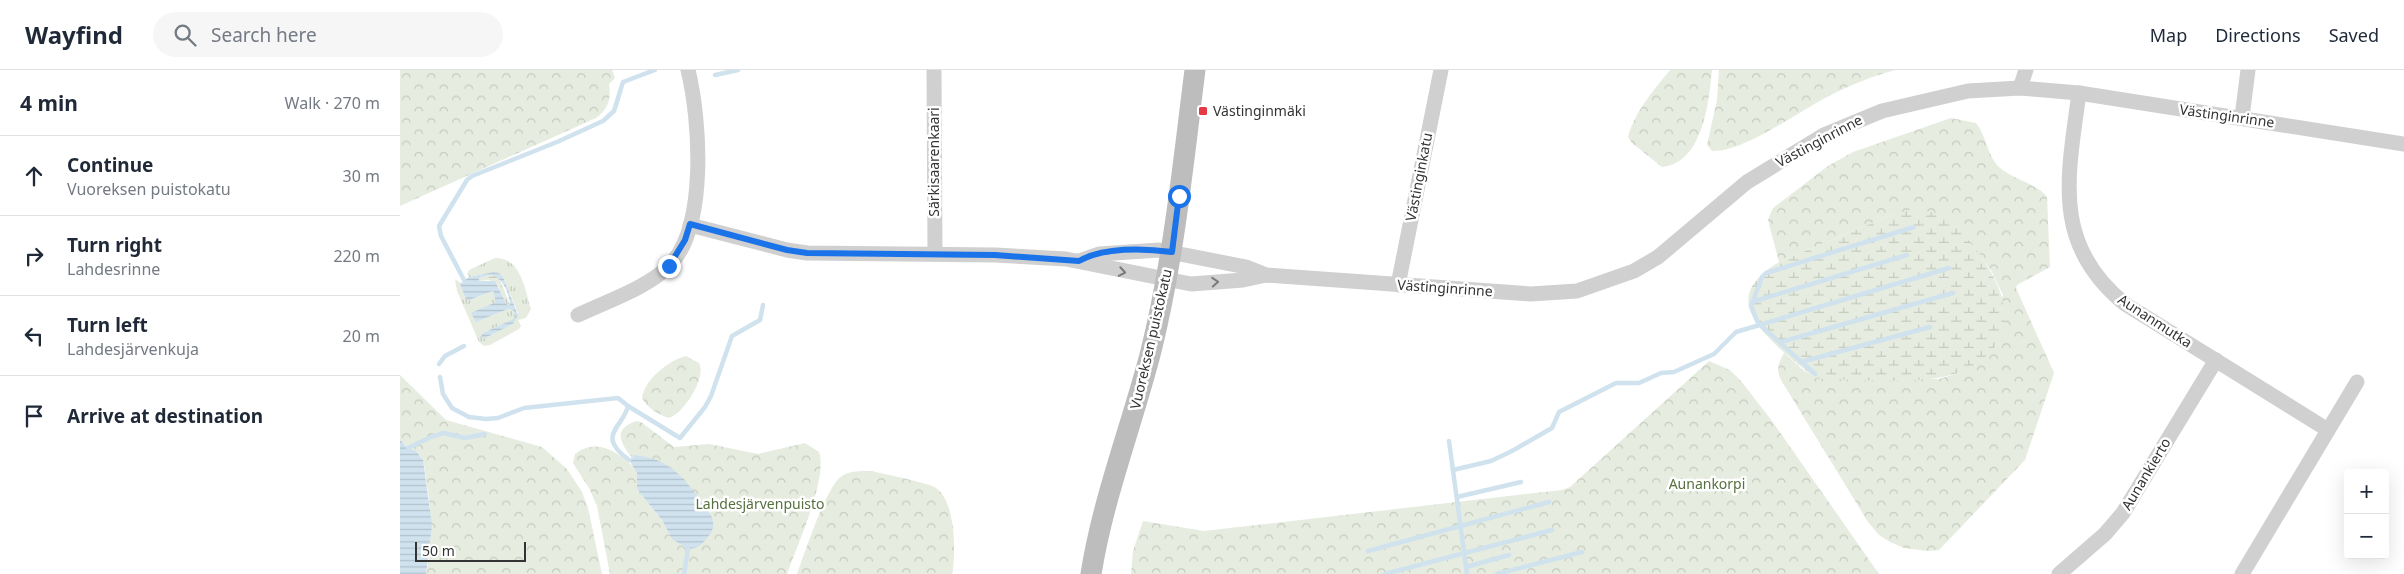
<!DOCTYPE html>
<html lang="en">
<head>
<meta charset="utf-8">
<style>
	body { margin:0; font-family:"Noto Sans",sans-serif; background:#f6f6f7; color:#1f2937 }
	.controls { position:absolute; right:15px; bottom:15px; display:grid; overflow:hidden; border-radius:5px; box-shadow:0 5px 20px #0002 }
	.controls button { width:45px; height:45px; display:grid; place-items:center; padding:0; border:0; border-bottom:1px solid #e0e1e3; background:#fff; color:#1f2937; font:25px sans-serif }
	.scale { position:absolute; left:15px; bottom:12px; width:111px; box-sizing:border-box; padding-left:5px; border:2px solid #333; border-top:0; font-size:14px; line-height:18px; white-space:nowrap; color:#333; -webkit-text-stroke:4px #fff; paint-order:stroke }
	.stop { position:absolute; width:15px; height:15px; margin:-11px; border:4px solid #1a73e8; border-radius:50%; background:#fff }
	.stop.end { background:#1a73e8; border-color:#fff; box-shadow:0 1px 5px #0008 }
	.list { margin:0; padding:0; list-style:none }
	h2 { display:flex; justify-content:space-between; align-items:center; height:65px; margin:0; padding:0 20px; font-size:21px }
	h2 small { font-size:16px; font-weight:400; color:#747a83 }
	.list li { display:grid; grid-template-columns:32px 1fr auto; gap:15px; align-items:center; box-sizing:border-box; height:80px; padding:0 20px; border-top:1px solid #e0e1e3 }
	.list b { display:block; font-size:19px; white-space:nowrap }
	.list p { margin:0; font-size:16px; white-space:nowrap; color:#747a83 }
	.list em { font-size:16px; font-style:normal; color:#747a83 }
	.icon { flex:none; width:28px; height:28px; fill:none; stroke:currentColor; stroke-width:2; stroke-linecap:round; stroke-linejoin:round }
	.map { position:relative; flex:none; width:2004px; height:504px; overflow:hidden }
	header { display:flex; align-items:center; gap:30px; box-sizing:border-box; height:70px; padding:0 25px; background:#fff; border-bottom:1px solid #e0e1e3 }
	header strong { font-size:24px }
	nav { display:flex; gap:28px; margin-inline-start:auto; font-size:18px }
	.search { width:350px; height:45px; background:#f6f6f7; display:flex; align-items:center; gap:12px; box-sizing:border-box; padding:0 18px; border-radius:28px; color:#747a83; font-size:19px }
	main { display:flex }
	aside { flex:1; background:#fff }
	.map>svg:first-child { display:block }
	.grass { fill:url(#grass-tufts) }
	.forest { fill:url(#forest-crowns) }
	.wetland { fill:url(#wetland-marsh) }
	.water { fill:url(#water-rules); fill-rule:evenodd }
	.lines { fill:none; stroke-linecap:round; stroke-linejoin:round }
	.stream { stroke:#cfe2ee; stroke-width:4.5 }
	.street { stroke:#d0d0d0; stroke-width:15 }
	.secondary { stroke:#bdbdbd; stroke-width:21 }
	.oneway { stroke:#7a7a7a }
	.route { stroke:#1a73e8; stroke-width:6 }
	.poi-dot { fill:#e63946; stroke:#fff; stroke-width:2 }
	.labels { text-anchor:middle; stroke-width:5; stroke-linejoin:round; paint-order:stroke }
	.poi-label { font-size:14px; fill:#333; stroke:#fff; text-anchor:start }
	.street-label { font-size:14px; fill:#333; stroke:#fff }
	.park-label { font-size:14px; fill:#56703f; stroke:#fff }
</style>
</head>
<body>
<header>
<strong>Wayfind</strong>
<div class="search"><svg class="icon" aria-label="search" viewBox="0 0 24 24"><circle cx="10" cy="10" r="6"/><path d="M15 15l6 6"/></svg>Search here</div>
<nav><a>Map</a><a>Directions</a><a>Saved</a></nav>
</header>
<main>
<aside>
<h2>4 min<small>Walk · 270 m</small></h2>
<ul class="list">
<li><svg class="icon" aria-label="ahead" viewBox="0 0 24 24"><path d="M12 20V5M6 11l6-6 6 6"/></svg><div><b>Continue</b><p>Vuoreksen puistokatu</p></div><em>30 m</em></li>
<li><svg class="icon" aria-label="right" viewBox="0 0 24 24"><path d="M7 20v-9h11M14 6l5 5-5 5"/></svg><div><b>Turn right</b><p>Lahdesrinne</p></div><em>220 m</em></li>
<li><svg class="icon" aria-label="left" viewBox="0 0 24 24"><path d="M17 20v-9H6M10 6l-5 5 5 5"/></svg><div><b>Turn left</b><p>Lahdesjärvenkuja</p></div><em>20 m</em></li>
<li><svg class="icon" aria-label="arrive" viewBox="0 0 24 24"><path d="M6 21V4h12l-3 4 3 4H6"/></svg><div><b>Arrive at destination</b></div></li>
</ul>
</aside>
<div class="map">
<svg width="2004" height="504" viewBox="0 0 2004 504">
	<defs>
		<pattern id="grass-tufts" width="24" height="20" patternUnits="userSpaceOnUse" patternTransform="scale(1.25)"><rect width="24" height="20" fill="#e6ecdf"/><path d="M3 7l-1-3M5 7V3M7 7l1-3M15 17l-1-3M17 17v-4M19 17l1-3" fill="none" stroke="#c6cbc0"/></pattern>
		<pattern id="forest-crowns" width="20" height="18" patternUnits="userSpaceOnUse" patternTransform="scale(1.25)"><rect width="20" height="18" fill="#e6ecdf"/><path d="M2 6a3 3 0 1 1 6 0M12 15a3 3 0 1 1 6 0" fill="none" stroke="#c6cbc0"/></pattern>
		<pattern id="wetland-marsh" width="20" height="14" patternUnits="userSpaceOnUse" patternTransform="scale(1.25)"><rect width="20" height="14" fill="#e6ecdf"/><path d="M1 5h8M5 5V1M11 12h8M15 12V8" fill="none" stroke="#c6cbc0"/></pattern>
		<pattern id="water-rules" width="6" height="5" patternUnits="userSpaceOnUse" patternTransform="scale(1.25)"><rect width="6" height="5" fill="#cfe2ee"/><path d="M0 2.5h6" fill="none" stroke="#b2c2cd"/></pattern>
	</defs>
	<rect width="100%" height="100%" fill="#fff"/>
	<path class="grass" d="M95,188c26,-1 30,32 36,51l-5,9 -8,2 3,6 -2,3 -29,16 -6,1 -5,-4 -22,-51 -2,-12 6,4 7,18 25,-10 4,10 -21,21 32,-13 5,1 2,6 -2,3 -32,15 2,5 30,-15 5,-11 -15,-36 -10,-5 -24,5 -2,-3 2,-4z"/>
	<g class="forest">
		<path d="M0,0h212l3,8 -6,6c2,16 0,24 -13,34l-196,88z"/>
		<path d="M1270,0h42c-3,32 -9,93 -50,97l-30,-24 -4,-6c7,-26 26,-47 42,-67z"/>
		<path d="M1319,0h176c-23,6 -47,16 -68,27 -29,15 -85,56 -115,54l-5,-6 10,-45z"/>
		<path d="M1551,48l25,5c11,14 11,33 24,45 13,11 39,17 47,29l3,70 -33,18 -1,3 38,85 -29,87 -86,90 -12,1 -23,-3 -14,-6 -11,-7 -11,-13 -87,-142c-5,-11 -3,-16 3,-27l19,17 17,9h119l20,-6 44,-78 -12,-25 -19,-25 -78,-31 -115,48 -11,-42 5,-12 55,-42 25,-14z"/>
		<path d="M286,286l13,7c8,14 -15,50 -30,55 -10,-3 -22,-10 -27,-20 2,-18 27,-38 44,-42z"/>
		<polygon points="1309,291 1330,300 1341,311 1372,351 1479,504 731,504 733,481 743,451 804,461 1162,420 1170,417"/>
		<path d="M0,305l46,45 96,27 25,22 15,23 6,16 14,66h-176c6,-32 6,-62 0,-94 -1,-7 -1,-16 -5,-23 -5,-7 -15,-10 -21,-17z"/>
		<path d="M236,351l5,1 33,25 35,-3 49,10 47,-11 14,9c9,27 -22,93 -32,122h-177l-13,-68 -8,-18 -16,-25 2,-9c22,-17 43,-2 61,15l4,24 22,27 10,19 16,10h5l17,-36c-20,-25 -41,-55 -76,-58l-3,2c-11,-15 -18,-28 5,-36z"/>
		<path d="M472,401c11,3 58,12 64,17 20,14 20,65 16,86h-155c7,-19 30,-90 45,-98 9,-6 20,-5 30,-5z"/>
	</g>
	<g class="wetland">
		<path d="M1510,140c12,0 23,1 33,7 14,8 25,23 35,35 28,38 44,84 -5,114 -34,22 -113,13 -154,13 -15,-9 -28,-20 -42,-33 -33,-31 -44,-56 2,-84l115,-48z"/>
		<polygon points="89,205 99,207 110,235 107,235 97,214 89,210 79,211 79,208"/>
	</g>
	<g class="water">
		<path d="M93,202l6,1 4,4 15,38 -5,9 -30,15 -2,-5 32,-15 2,-3 -2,-6 -5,-1 -32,13 -5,-9 25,-11 -3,-11 -26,10 -7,-17 9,-7zM89,205c14,1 20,18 21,30h-3l-12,-24h-16v-3z"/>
		<polygon points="0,370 8,378 16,381 23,390 32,455 26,504 0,504"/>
		<path d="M234,385c36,3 50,23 70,50 9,12 14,21 3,33 -6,7 -10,11 -19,11l-16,-10 -10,-19 -22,-27 -3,-5v-15l-8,-13z"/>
	</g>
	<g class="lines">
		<g class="stream">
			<polyline points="315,5 338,0"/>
			<polyline points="64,210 41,166 39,156 67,110 72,106 157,72 203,51 214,41 223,12 255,0"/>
			<polyline points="1352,232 1507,185"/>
			<polyline points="1381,272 1553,223"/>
			<polyline points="1401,292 1530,257"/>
			<polyline points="39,294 45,286 64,276"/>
			<polyline points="1415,304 1358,253 1351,236 1362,207 1366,203 1514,157"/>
			<path d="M40,307l3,17 9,14 17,9 17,2 12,-1 26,-10 94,-10 10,8c-5,22 -33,29 1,54"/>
			<polyline points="228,336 280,368 305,337 311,326 332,266 360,250 363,235"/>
			<polyline points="1049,371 1067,504"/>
			<polyline points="8,378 31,367 44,363 65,368 85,364"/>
			<polyline points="1053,400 1091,391 1112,381 1152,358 1159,342 1216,313 1239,313 1261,303 1274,302 1314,284 1336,262 1549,198"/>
			<polyline points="1057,427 1121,412"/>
			<polyline points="968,481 1149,432"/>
			<polyline points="1066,497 1109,485"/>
			<polyline points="284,504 288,479"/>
			<polyline points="985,504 1152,460"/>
			<polyline points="1097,504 1182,482"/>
		</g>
		<g class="street">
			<polyline points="534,0 535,184"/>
			<polyline points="1620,18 1626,0"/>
			<path d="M1679,23c-11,83 -28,151 46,211l203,126"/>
			<polyline points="1842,47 1848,0"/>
			<polyline points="290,155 387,180 407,183 595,185 666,189 791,214 843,210 866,205 1131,224 1177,221 1234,201 1258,187 1347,112 1424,65 1482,41 1568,21 1620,18 1679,23 2004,74"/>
			<polyline points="679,191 699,184 759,180 846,197 866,205"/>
			<polyline points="998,215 1041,0"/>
			<path d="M178,245c27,-13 69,-27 91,-49 39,-39 31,-147 19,-196"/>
			<polyline points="1659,504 1705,464 1723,443 1816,290"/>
			<polyline points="1842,504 1957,312"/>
		</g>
		<path class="secondary" d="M691,504c12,-76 41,-149 60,-223 23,-93 32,-187 44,-281"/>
	</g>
	<defs><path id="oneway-chevron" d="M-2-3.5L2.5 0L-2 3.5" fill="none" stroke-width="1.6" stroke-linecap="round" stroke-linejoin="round" transform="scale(1.25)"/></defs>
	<g class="oneway">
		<use href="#oneway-chevron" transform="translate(722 202) rotate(10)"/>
		<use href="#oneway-chevron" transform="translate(815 212) rotate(-4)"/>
	</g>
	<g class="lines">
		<path class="route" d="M269,196l16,-26 5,-16 97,26 20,3 188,2 84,6c25,-14 64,-13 93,-9l7,-56"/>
	</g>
	<rect class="poi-dot" x="798" y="36" width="10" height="10" rx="2.5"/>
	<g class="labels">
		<g class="poi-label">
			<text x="813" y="46">Västinginmäki</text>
		</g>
		<g class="street-label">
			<text transform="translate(1827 46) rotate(8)" y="5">Västinginrinne</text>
			<text transform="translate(1419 71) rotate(-28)" y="5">Västinginrinne</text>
			<text transform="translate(534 92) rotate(-90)" y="5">Särkisaarenkaari</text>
			<text transform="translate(1019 107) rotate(-79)" y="5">Västinginkatu</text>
			<text transform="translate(1045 218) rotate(4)" y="5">Västinginrinne</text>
			<text transform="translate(1755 251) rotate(33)" y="5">Aunanmutka</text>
			<text transform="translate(751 269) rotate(-77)" y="5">Vuoreksen puistokatu</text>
			<text transform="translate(1746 404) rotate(-59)" y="5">Aunankierto</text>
		</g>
		<g class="park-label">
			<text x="1307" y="419">Aunankorpi</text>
			<text x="360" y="439">Lahdesjärvenpuisto</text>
		</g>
	</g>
</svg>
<div class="controls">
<button>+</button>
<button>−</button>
</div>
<div class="scale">50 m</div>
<div class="stop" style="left:779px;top:126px"></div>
<div class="stop end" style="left:269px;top:196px"></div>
</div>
</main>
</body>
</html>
